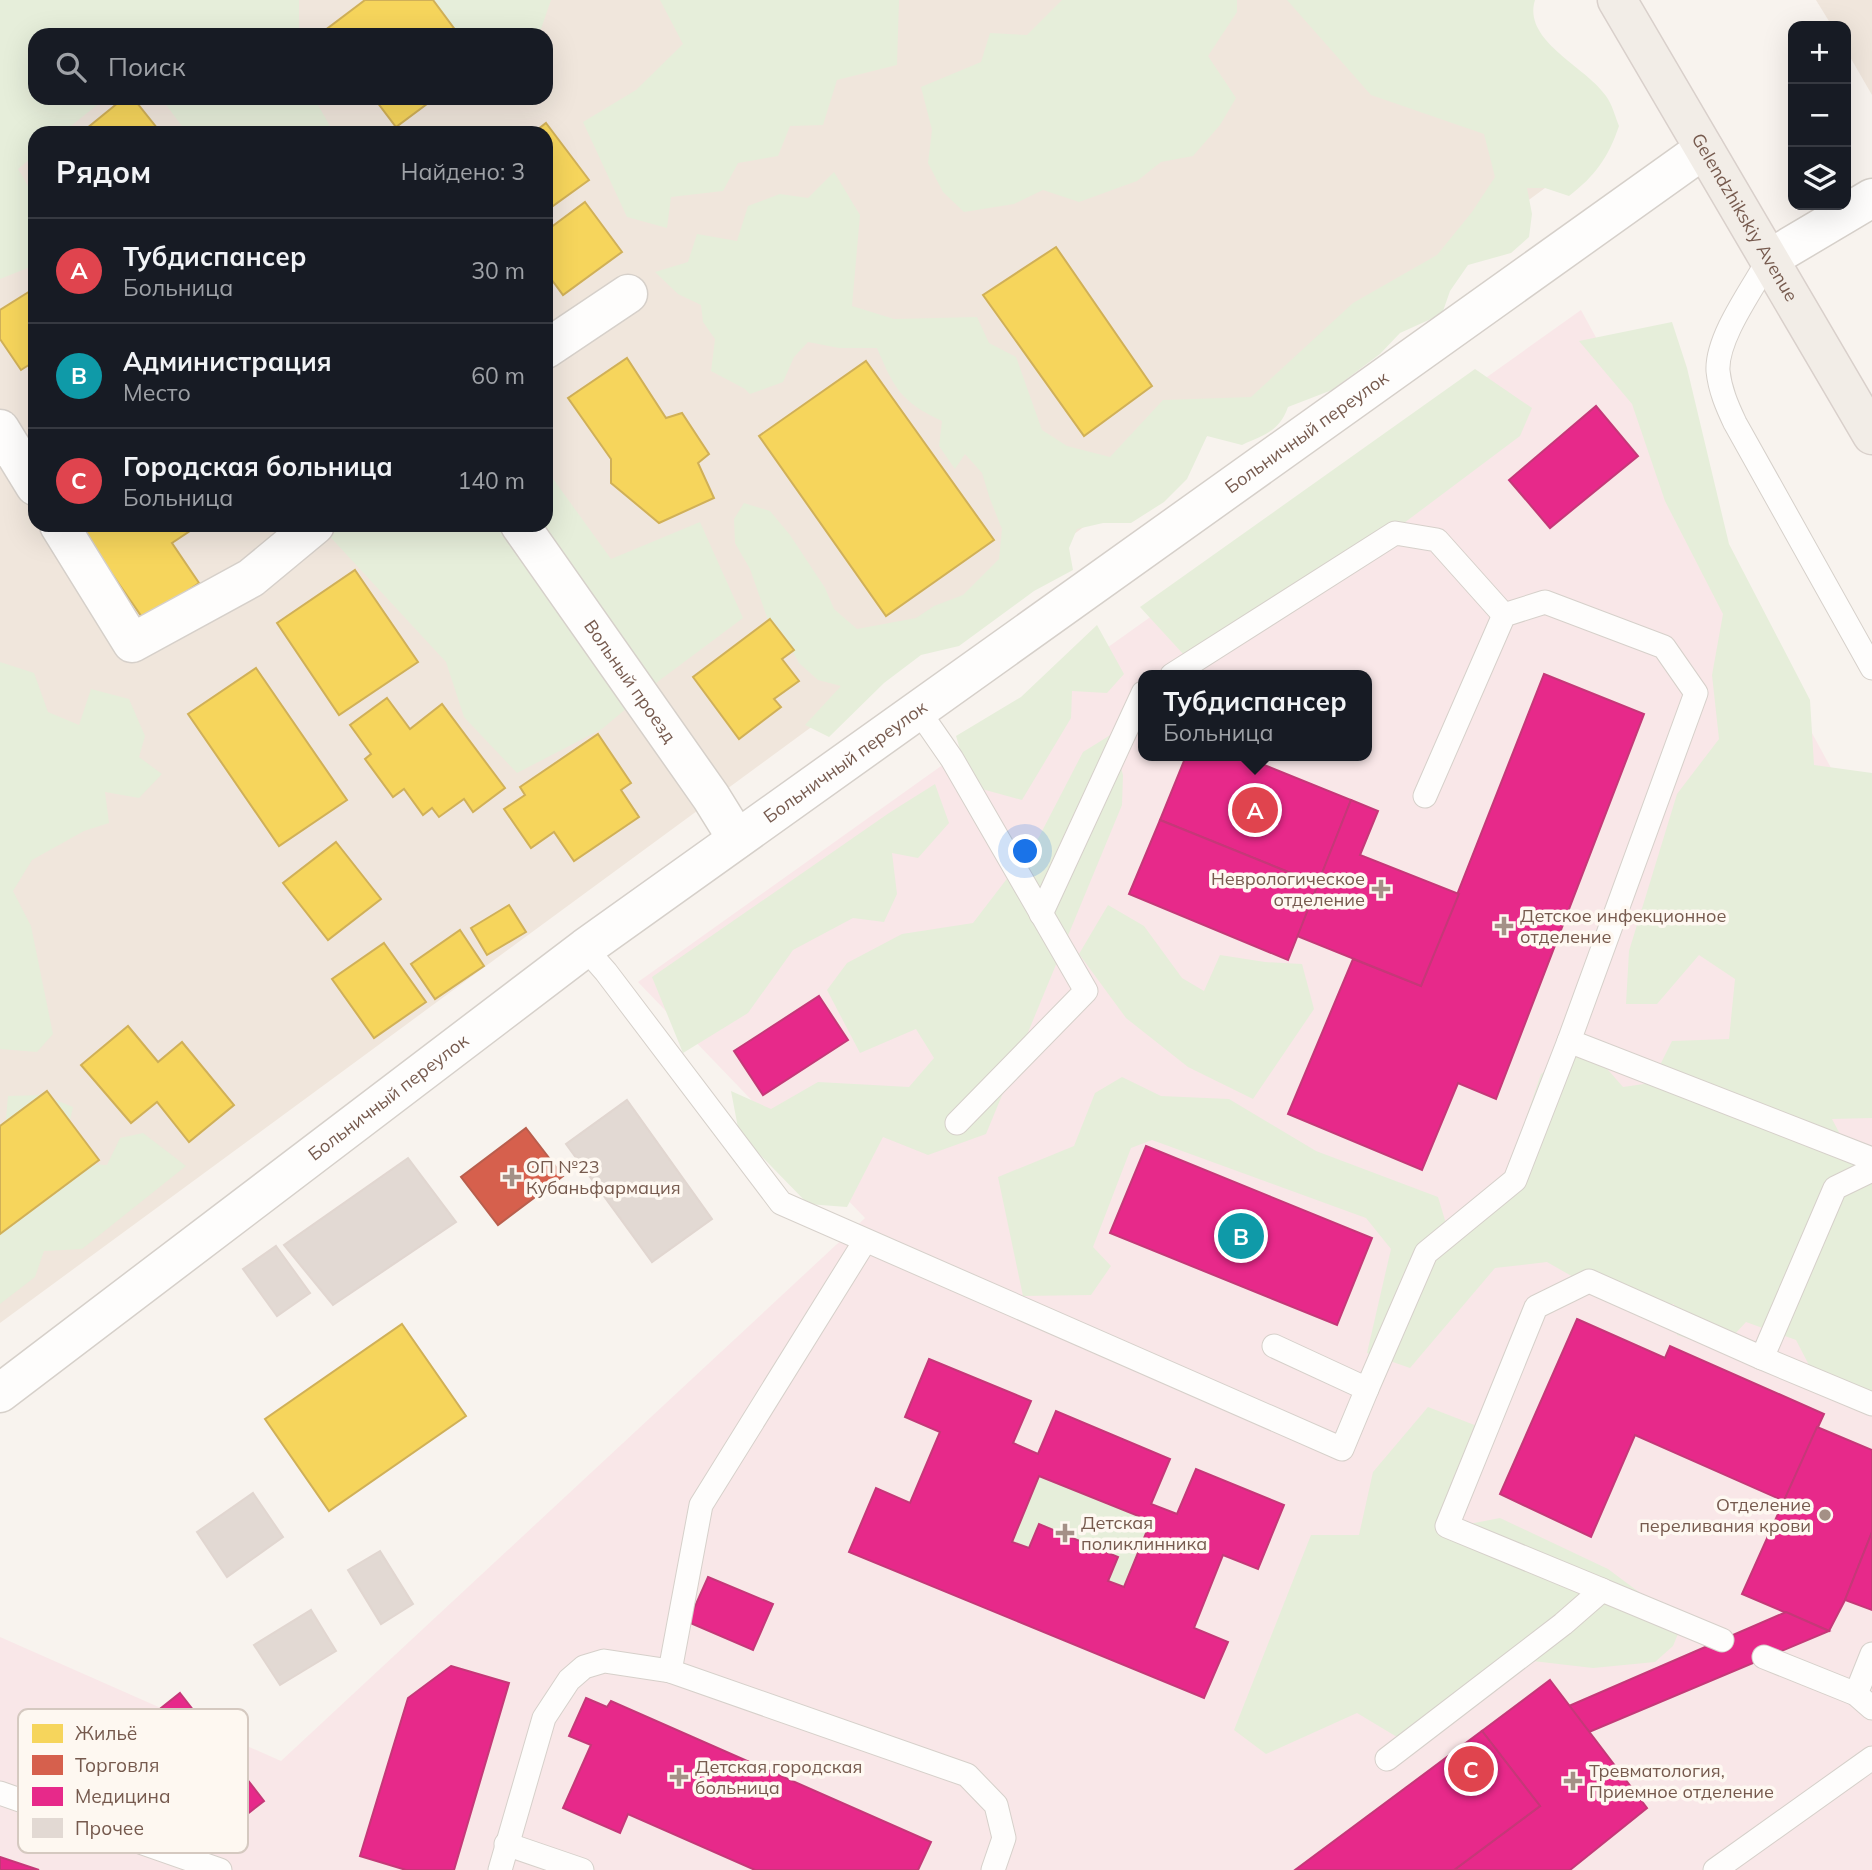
<!DOCTYPE html>
<html lang="ru">
<head>
<meta charset="utf-8">
<style>
	body { margin:0; font-family:Mulish,sans-serif; background:#20242c; color:#f1f3f6 }
	.controls { position:absolute; right:21px; top:21px; display:grid; overflow:hidden; border-radius:14px; box-shadow:0 7px 28px #0002 }
	.controls button { width:63px; height:63px; display:grid; place-items:center; padding:0; border:0; border-bottom:2px solid #363941; background:#171b24; color:#f1f3f6; font:35px sans-serif }
	.you { position:absolute; left:1026px; top:852px; width:24px; height:24px; margin:-18px; border:5px solid #fff; border-radius:50%; background:#1a73e8; box-shadow:0 0 0 10px #1a73e833 }
	.badge { display:grid; place-items:center; width:46px; height:46px; border-radius:50%; background:#ea580c; color:#fff; font-size:23px; font-weight:700 }
	.pin { position:absolute; translate:-50% -50%; border:4px solid #fff; box-shadow:0 2px 7px #0006 }
	.popup { position:absolute; left:1138px; top:670px; width:234px; height:91px; box-sizing:border-box; display:grid; place-content:center; border-radius:14px; background:#171b24; filter:drop-shadow(0 2px 5px #0005); font-size:23px; white-space:nowrap; color:#9ea1a6 }
	.popup b { font-size:26px; color:#f1f3f6 }
	.popup::after { content:''; position:absolute; left:50%; top:100%; margin-left:-14px; border:14px solid transparent; border-top-color:#171b24 }
	.list { margin:0; padding:0; list-style:none }
	h2 { display:flex; justify-content:space-between; align-items:center; height:91px; margin:0; padding:0 28px; font-size:30px }
	h2 small { font-size:23px; font-weight:400; color:#9ea1a6 }
	.list li { display:grid; grid-template-columns:46px 1fr auto; gap:21px; align-items:center; box-sizing:border-box; height:105px; padding:0 28px; border-top:2px solid #363941 }
	.list b { display:block; font-size:26px; white-space:nowrap }
	.list p { margin:0; font-size:23px; white-space:nowrap; color:#9ea1a6 }
	.list em { font-size:23px; font-style:normal; color:#9ea1a6 }
	.icon { flex:none; width:38px; height:38px; fill:none; stroke:currentColor; stroke-width:2; stroke-linecap:round; stroke-linejoin:round }
	.map { position:relative; flex:none; width:1872px; height:1870px; overflow:hidden }
	.search { position:absolute; background:#171b24; box-shadow:0 7px 28px #0002; left:28px; top:28px; width:525px; height:77px; display:flex; align-items:center; gap:18px; box-sizing:border-box; padding:0 24px; border-radius:21px; color:#9ea1a6; font-size:26px }
	.panel { position:absolute; background:#171b24; box-shadow:0 7px 28px #0002; left:28px; top:126px; width:525px; height:406px; border-radius:21px }
	.map>svg:first-child { display:block }
	.residential { fill:#f0e6dc; fill-rule:evenodd }
	.medical { fill:#f9e7e8; fill-rule:evenodd }
	.green { fill:#e6eeda }
	.homes { fill:#f6d55c; stroke:#d0b058; stroke-width:2 }
	.shops { fill:#d6604d; stroke:#b95e4d; stroke-width:2 }
	.health { fill:#e7298a; stroke:#c53878; stroke-width:2; fill-rule:evenodd }
	.building { fill:#e2d9d3; stroke:#e1d6d0; stroke-width:2 }
	.lines { fill:none; stroke-linecap:round; stroke-linejoin:round }
	.lane-casing { stroke:#d6d0ca; stroke-width:25 }
	.street-casing { stroke:#d6d0ca; stroke-width:41 }
	.primary-casing { stroke:#d9d0cb; stroke-width:41 }
	.lane { stroke:#fefdfc; stroke-width:23 }
	.street { stroke:#fefdfc; stroke-width:38 }
	.primary { stroke:#f2ede7; stroke-width:38 }
	.poi-dot { fill:#a49086; stroke:#fef8f1; stroke-width:2.5 }
	.labels { text-anchor:middle; stroke-width:7; stroke-linejoin:round; paint-order:stroke }
	.street-label { font-size:18px; fill:#765a4e; stroke:#fef8f1 }
	.poi-label { font-size:18px; fill:#765a4e; stroke:#fef8f1; text-anchor:start }
	.key { fill:#fef8f1; stroke:#d5c9c0; stroke-width:2 }
	.key-label { font-size:19px; fill:#765a4e }
</style>
</head>
<body>
<div class="map">
<svg width="1872" height="1870" viewBox="0 0 1872 1870">
	<rect width="100%" height="100%" fill="#f8f3ee"/>
	<g class="residential">
		<path d="M0,0h1450l110,177 -1560,1146zM35,35h511v63h-511zM35,133h511v392h-511z"/>
		<polygon points="1816,0 1872,0 1872,95 1846,50 1846,26 1832,26"/>
	</g>
	<path class="medical" d="M1581,310l291,533v1027h-1872v-233l281,124 584,-543 -227,-236zM1143,675h224v81h-224z"/>
	<g class="green">
		<polygon points="0,0 299,0 299,34 35,35 35,98 106,98 62,133 35,133 35,155 18,169 35,198 35,265 0,279"/>
		<polygon points="424,0 551,0 541,29 528,35 446,35"/>
		<polygon points="660,0 899,0 897,65 837,80 823,125 790,126 778,156 738,163 723,191 671,197 667,228 627,217 583,122 636,90 683,44"/>
		<polygon points="1062,0 1237,0 1237,12 1208,56 1236,98 1220,125 1193,156 1161,162 1137,181 1079,202 1043,190 1014,204 964,212 943,192 928,163 932,130 921,87 981,62 990,33 1027,35"/>
		<path d="M1287,0h248c-13,41 52,67 71,96 6,8 9,20 13,30 -11,32 -24,50 -50,70l-24,-8h-18l5,26 -3,23 -18,16 -43,12 -18,26 -8,23 -42,19 -20,21 -48,36 -44,17c-9,25 -23,27 -46,38l-35,-9 -20,43 -23,23 -33,21h-28l-26,6 -8,19 4,22 -39,21 -75,55 -38,9 -37,28 -55,54 -24,-12 36,-39 -23,-6 -19,-17 -16,-29 -14,-11 -19,-54 -15,-26 -1,-24 10,-16 26,8 20,24 35,53 9,21 23,20 59,-11 18,-12 29,-11 36,-36 3,-30 -12,-30 -8,-26 -17,-19 -10,15 -16,-23 3,-25c-41,-19 -48,-33 -65,-73h-38l-31,-6 -14,15 -11,25 -33,12 -5,-5 -34,-18 4,-32 -12,-17 -2,-17 -23,-11 -23,-22 33,-10 9,-28 40,7 11,-35 32,-12 28,4 26,-26 26,43 -8,91 42,13 83,-2 12,26 27,14 26,73 25,16 43,11 53,-57 88,-3 102,-94 84,-48 35,-43 23,-35 -11,-43 -113,-39z"/>
		<polygon points="161,98 314,98 334,133 187,133"/>
		<polygon points="1672,322 1687,368 1729,544 1810,700 1814,765 1872,773 1872,1118 1832,1119 1862,1176 1872,1180 1872,1402 1860,1398 1826,1398 1796,1340 1746,1322 1721,1349 1677,1335 1674,1304 1624,1306 1547,1262 1495,1268 1410,1368 1367,1353 1391,1249 1366,1218 1152,1140 1131,1148 1093,1247 1111,1266 1091,1295 1023,1296 998,1177 1074,1146 1095,1093 1122,1077 1161,1096 1229,1099 1316,1151 1438,1197 1451,1240 1497,1204 1541,1074 1579,1050 1602,1063 1623,1087 1651,1083 1672,1041 1729,1039 1735,979 1699,955 1657,1004 1626,1004 1629,951 1677,794 1719,739 1712,675 1723,614 1665,501 1632,404 1579,341"/>
		<polygon points="1475,369 1532,408 1520,436 1252,637 1184,655 1140,607"/>
		<polygon points="546,469 611,559 700,522 743,618 660,680 602,729 517,773 464,717 446,662 321,527 546,525"/>
		<polygon points="1097,625 1124,674 1107,693 1072,691 1071,718 1022,800 971,786 956,736 1021,697"/>
		<polygon points="0,662 34,673 48,712 79,725 91,689 129,699 145,736 139,757 162,774 139,798 105,792 109,823 84,831 32,860 13,891 31,926 53,1034 37,1052 0,1049"/>
		<polygon points="1112,734 1123,775 1122,805 986,1134 928,1155 883,1137 847,1207 808,1204 739,1133 731,1091 771,1109 818,1082 909,1087 934,1058 916,1029 860,1053 827,990 847,963 902,934 973,923 1039,837 1083,752"/>
		<polygon points="935,784 949,823 918,858 892,853 897,894 884,922 853,918 793,950 748,1013 683,1053 652,977 889,813"/>
		<polygon points="1108,905 1144,926 1182,978 1204,991 1220,955 1265,962 1302,964 1314,1009 1253,1099 1188,1067 1126,1018 1079,954"/>
		<polygon points="43,1095 73,1107 66,1138 70,1163 107,1165 120,1138 143,1133 186,1166 82,1249 44,1251 35,1277 0,1304 0,1132 5,1129 8,1096"/>
		<polygon points="1428,1407 1477,1426 1459,1526 1500,1518 1608,1569 1655,1604 1680,1629 1673,1646 1655,1662 1593,1668 1515,1659 1407,1743 1357,1713 1266,1754 1234,1730 1311,1535 1359,1535 1373,1472"/>
		<polygon points="1039,1476 1151,1521 1124,1587 1108,1581 1117,1557 1039,1525 1029,1548 1012,1542"/>
	</g>
	<g class="homes">
		<polygon points="365,0 433,0 459,35 327,35 324,31"/>
		<polygon points="124,98 133,98 161,133 81,133"/>
		<polygon points="374,98 435,98 396,127"/>
		<polygon points="546,123 589,180 546,211 546,133 533,133"/>
		<polygon points="585,202 622,252 563,295 546,272 546,231"/>
		<polygon points="1056,247 1152,386 1084,436 983,295"/>
		<polygon points="35,288 35,361 21,370 0,339 0,310"/>
		<polygon points="627,358 666,418 682,413 709,454 698,463 714,498 659,523 611,483 611,459 568,398"/>
		<polygon points="866,361 994,540 886,616 759,436"/>
		<polygon points="78,525 199,525 172,543 199,583 144,620"/>
		<polygon points="355,570 418,662 339,715 277,623"/>
		<polygon points="770,619 794,650 782,659 799,681 774,699 781,707 739,739 693,677"/>
		<polygon points="256,668 347,800 279,846 188,714"/>
		<polygon points="387,698 410,729 442,704 505,788 473,812 464,799 439,817 432,808 423,815 404,789 393,797 365,759 371,754 350,725"/>
		<polygon points="598,734 631,783 621,790 639,817 574,861 554,832 531,848 504,809 525,795 520,787"/>
		<polygon points="336,842 381,899 328,940 283,883"/>
		<polygon points="509,905 526,932 487,955 471,928"/>
		<polygon points="460,930 484,966 435,999 411,964"/>
		<polygon points="384,943 426,1002 374,1038 332,979"/>
		<polygon points="128,1026 158,1062 182,1042 234,1105 189,1142 157,1102 131,1123 81,1065"/>
		<polygon points="47,1091 99,1160 0,1234 0,1126"/>
		<polygon points="402,1324 466,1416 329,1511 265,1419"/>
	</g>
	<polygon class="shops" points="526,1128 563,1176 498,1225 461,1177"/>
	<g class="health">
		<polygon points="1596,406 1638,456 1550,528 1509,480"/>
		<polygon points="1544,674 1644,714 1496,1099 1458,1083 1422,1170 1288,1114 1353,959 1421,986"/>
		<polygon points="1186,756 1242,756 1351,800 1318,884 1160,820"/>
		<polygon points="1351,800 1378,811 1360,855 1459,894 1421,986 1297,936"/>
		<polygon points="1160,820 1318,884 1288,960 1129,894"/>
		<polygon points="819,996 848,1040 763,1095 734,1051"/>
		<polygon points="1146,1146 1372,1238 1337,1325 1110,1233"/>
		<polygon points="1577,1319 1665,1358 1670,1346 1824,1414 1784,1501 1635,1435 1591,1537 1500,1494"/>
		<path d="M929,1359l102,42 -18,42 25,11 18,-43 114,48 -19,45 26,10 19,-45 88,36 -26,64 -35,-14 -29,73 34,14 -24,56 -355,-146 27,-64 34,15 30,-71 -35,-15zM1039,1476l112,45 -27,66 -16,-6 10,-24 -79,-33 -10,24 -17,-6z"/>
		<polygon points="1817,1427 1872,1450 1872,1532 1845,1600 1829,1631 1742,1594"/>
		<polygon points="1872,1532 1872,1610 1845,1600"/>
		<polygon points="708,1577 773,1604 753,1650 688,1622"/>
		<polygon points="1786,1612 1829,1631 1589,1732 1569,1706"/>
		<polygon points="451,1666 509,1683 454,1870 406,1870 360,1856 408,1698"/>
		<polygon points="1550,1680 1647,1808 1570,1870 1454,1870 1540,1806 1482,1731"/>
		<polygon points="180,1693 264,1801 200,1851 116,1744"/>
		<polygon points="586,1698 607,1707 611,1701 931,1842 918,1870 755,1870 628,1814 620,1833 563,1808 591,1745 569,1736"/>
		<polygon points="1482,1731 1540,1806 1454,1870 1295,1870"/>
		<polygon points="0,1857 39,1870 0,1870"/>
	</g>
	<g class="building">
		<polygon points="627,1100 712,1219 652,1262 566,1144"/>
		<polygon points="408,1158 456,1222 333,1305 284,1245"/>
		<polygon points="276,1246 310,1293 277,1316 243,1269"/>
		<polygon points="253,1493 283,1537 227,1577 197,1532"/>
		<polygon points="380,1551 413,1604 381,1624 348,1570"/>
		<polygon points="311,1610 336,1651 280,1685 254,1645"/>
	</g>
	<g class="lines">
		<defs>
			<g id="lane">
				<path d="M1769,259c-16,29 -53,79 -51,112 2,19 9,35 17,52l137,245"/>
				<polyline points="1172,675 1395,533 1437,540 1504,615"/>
				<polyline points="918,710 952,759 1086,991 957,1123"/>
				<polyline points="1425,796 1504,615 1545,602 1664,647 1696,693 1569,1041 1872,1159"/>
				<polyline points="1041,914 1143,693"/>
				<polyline points="585,948 606,972 781,1203 1342,1449 1367,1389 1274,1346"/>
				<polyline points="1872,1170 1835,1188 1762,1358 1872,1404"/>
				<polyline points="1367,1389 1426,1253 1515,1180 1569,1041"/>
				<polyline points="1602,1590 1447,1526 1536,1307 1589,1281 1762,1358"/>
				<polyline points="1764,1657 1856,1694 1872,1708"/>
				<polyline points="670,1671 701,1505 865,1241"/>
				<polyline points="1856,1694 1872,1654"/>
				<polyline points="1387,1759 1563,1624 1602,1590 1722,1640"/>
				<polyline points="0,1793 220,1870"/>
				<polyline points="506,1844 582,1870"/>
				<polyline points="500,1870 544,1718 569,1680 584,1667 604,1661 670,1671 967,1775 996,1805 1004,1838 993,1870"/>
				<polyline points="1715,1870 1872,1758"/>
			</g>
			<g id="street">
				<polyline points="1769,259 1872,198"/>
				<polyline points="546,349 628,294"/>
				<polyline points="0,429 35,486"/>
				<polyline points="59,525 132,643 251,578 315,525"/>
				<path id="s1" d="M520,525l191,272 26,42"/>
				<path id="s2" d="M0,1393l585,-445 1119,-799"/>
			</g>
			<g id="primary">
				<path id="s3" d="M1617,0l255,435"/>
			</g>
		</defs>
		<use href="#lane" class="lane-casing"/>
		<use href="#street" class="street-casing"/>
		<use href="#primary" class="primary-casing"/>
		<use href="#lane" class="lane"/>
		<use href="#street" class="street"/>
		<use href="#primary" class="primary"/>
	</g>
	<g class="poi-dot">
		<path d="M1377.5 878.5h7v7h7v7h-7v7h-7v-7h-7v-7h7z"/>
		<path d="M1500.5 915.5h7v7h7v7h-7v7h-7v-7h-7v-7h7z"/>
		<path d="M508.5 1166.5h7v7h7v7h-7v7h-7v-7h-7v-7h7z"/>
		<circle cx="1825" cy="1515" r="7"/>
		<path d="M1061.5 1522.5h7v7h7v7h-7v7h-7v-7h-7v-7h7z"/>
		<path d="M675.5 1766.5h7v7h7v7h-7v7h-7v-7h-7v-7h7z"/>
		<path d="M1569.5 1770.5h7v7h7v7h-7v7h-7v-7h-7v-7h7z"/>
	</g>
	<g class="labels">
		<g class="street-label">
			<text dy="6" stroke="none"><textPath href="#s3" startOffset="252">Gelendzhikskiy Avenue</textPath></text>
			<text dy="6" stroke="none"><textPath href="#s2" startOffset="1622">Больничный переулок</textPath></text>
			<text dy="6" stroke="none"><textPath href="#s1" startOffset="191">Вольный проезд</textPath></text>
			<text dy="6" stroke="none"><textPath href="#s2" startOffset="1055">Больничный переулок</textPath></text>
			<text dy="6" stroke="none"><textPath href="#s2" startOffset="488">Больничный переулок</textPath></text>
		</g>
		<g class="poi-label">
			<text x="1365" y="885" text-anchor="end">Неврологическое<tspan x="1365" dy="21">отделение</tspan></text>
			<text x="1520" y="922">Детское инфекционное<tspan x="1520" dy="21">отделение</tspan></text>
			<text x="526" y="1173">ОП №23<tspan x="526" dy="21">Кубаньфармация</tspan></text>
			<text x="1811" y="1511" text-anchor="end">Отделение<tspan x="1811" dy="21">переливания крови</tspan></text>
			<text x="1081" y="1529">Детская<tspan x="1081" dy="21">поликлинника</tspan></text>
			<text x="695" y="1773">Детская городская<tspan x="695" dy="21">больница</tspan></text>
			<text x="1589" y="1777">Тревматология,<tspan x="1589" dy="21">Приемное отделение</tspan></text>
		</g>
	</g>
	<rect x="18" y="1709" width="230" height="144" rx="10" class="key"/>
	<rect x="32" y="1724" width="31" height="19" fill="#f6d55c"/>
	<rect x="32" y="1755" width="31" height="20" fill="#d6604d"/>
	<rect x="32" y="1787" width="31" height="19" fill="#e7298a"/>
	<rect x="32" y="1818" width="31" height="20" fill="#e2d9d3"/>
	<g class="key-label">
		<text x="75" y="1740">Жильё</text>
		<text x="75" y="1772">Торговля</text>
		<text x="75" y="1803">Медицина</text>
		<text x="75" y="1835">Прочее</text>
	</g>
</svg>
<div class="controls">
<button>+</button>
<button>−</button>
<button><svg class="icon" aria-label="layers" viewBox="0 0 24 24"><path d="M12 4l9 5-9 5-9-5zM3 14l9 5 9-5"/></svg></button>
</div>
<div class="you"></div>
<div class="pin badge" style="left:1255px;top:810px;background:#e0444e">A</div>
<div class="popup"><b>Тубдиспансер</b>Больница</div>
<div class="pin badge" style="left:1241px;top:1236px;background:#0f9aa8">B</div>
<div class="pin badge" style="left:1471px;top:1769px;background:#e0444e">C</div>
<div class="search"><svg class="icon" aria-label="search" viewBox="0 0 24 24"><circle cx="10" cy="10" r="6"/><path d="M15 15l6 6"/></svg>Поиск</div>
<section class="panel">
<h2>Рядом<small>Найдено: 3</small></h2>
<ul class="list">
<li><span class="badge" style="background:#e0444e">A</span><div><b>Тубдиспансер</b><p>Больница</p></div><em>30 m</em></li>
<li><span class="badge" style="background:#0f9aa8">B</span><div><b>Администрация</b><p>Место</p></div><em>60 m</em></li>
<li><span class="badge" style="background:#e0444e">C</span><div><b>Городская больница</b><p>Больница</p></div><em>140 m</em></li>
</ul>
</section>
</div>
</body>
</html>
